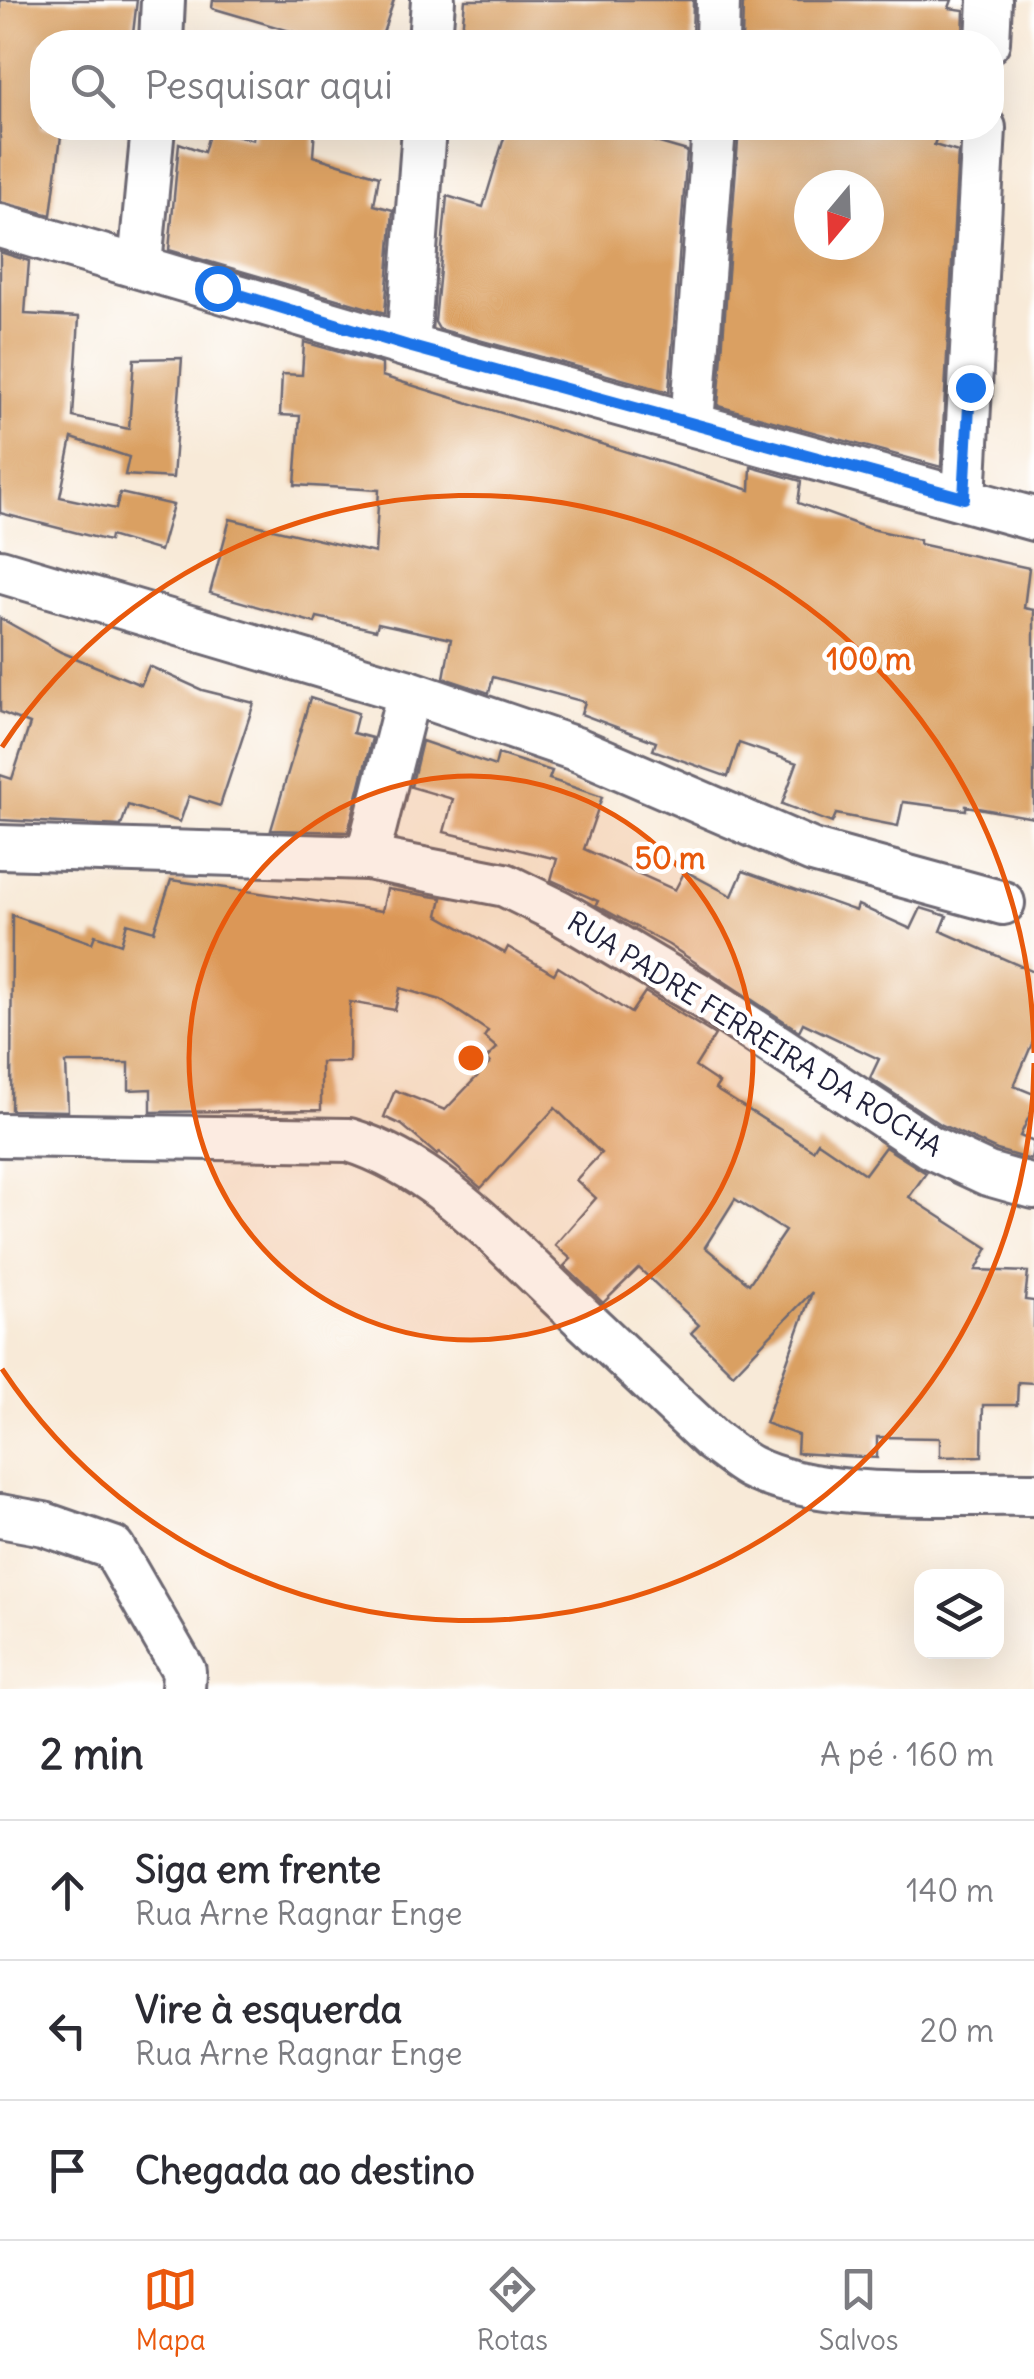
<!DOCTYPE html>
<html lang="pt">
<head>
<meta charset="utf-8">
<style>
	body { margin:0; font-family:Delius,sans-serif; background:#f2f2f3; color:#2b2b33 }
	.controls { position:absolute; right:30px; bottom:30px; display:grid; overflow:hidden; border-radius:20px; box-shadow:0 10px 40px #0002 }
	.controls button { width:90px; height:90px; display:grid; place-items:center; padding:0; border:0; border-bottom:2px solid #e1e1e2; background:#fff; color:#2b2b33; font:50px sans-serif }
	.compass { position:absolute; left:794px; top:170px; width:90px; height:90px; border-radius:50%; background:#fff; box-shadow:0 10px 40px #0002; rotate:199deg }
	.stop { position:absolute; width:30px; height:30px; margin:-22px; border:8px solid #1a73e8; border-radius:50%; background:#fff }
	.stop.end { background:#1a73e8; border-color:#fff; box-shadow:0 2px 10px #0008 }
	.list { margin:0; padding:0; list-style:none }
	h2 { display:flex; justify-content:space-between; align-items:center; height:130px; margin:0; padding:0 40px; font-size:42px }
	h2 small { font-size:32px; font-weight:400; color:#7c7c81 }
	.list li { display:grid; grid-template-columns:65px 1fr auto; gap:30px; align-items:center; box-sizing:border-box; height:140px; padding:0 40px; border-top:2px solid #e1e1e2 }
	.list b { display:block; font-size:38px; white-space:nowrap }
	.list p { margin:0; font-size:32px; white-space:nowrap; color:#7c7c81 }
	.list em { font-size:32px; font-style:normal; color:#7c7c81 }
	.icon { flex:none; width:55px; height:55px; fill:none; stroke:currentColor; stroke-width:2; stroke-linecap:round; stroke-linejoin:round }
	.map { position:relative; flex:none; width:1034px; height:1689px; overflow:hidden }
	.search { position:absolute; background:#fff; box-shadow:0 10px 40px #0002; left:30px; right:30px; top:30px; height:110px; display:flex; align-items:center; gap:25px; box-sizing:border-box; padding:0 35px; border-radius:40px; color:#7c7c81; font-size:38px }
	.sheet { height:550px; background:#fff }
	nav { display:flex; justify-content:space-around; align-items:center; box-sizing:border-box; height:140px; border-top:2px solid #e1e1e2; background:#fff; font-size:28px; color:#7c7c81 }
	nav a { display:grid; justify-items:center; gap:5px }
	nav .on { color:#ea580c }
	.map>svg:first-child { display:block }
	.building { fill:#daa062; fill-rule:evenodd }
	.lines { fill:none; stroke-linecap:round; stroke-linejoin:round }
	.minor-casing { stroke:#6d6872; stroke-width:48 }
	.minor { stroke:#fff; stroke-width:42 }
	.route { stroke:#1a73e8; stroke-width:12 }
	.ring { fill:none; stroke:#e8590c; stroke-width:5 }
	.labels { text-anchor:middle; stroke-width:9; stroke-linejoin:round; paint-order:stroke }
	.street-label { font-size:28px; fill:#22223b; stroke:#fff }
	.centre { fill:#e8590c; stroke:#fff; stroke-width:5 }
	.ring-label { font-size:30px; text-anchor:middle; font-weight:bold; fill:#e8590c; stroke:#fff; stroke-width:9; stroke-linejoin:round; paint-order:stroke }
</style>
</head>
<body>
<div class="map">
<svg width="1034" height="1689" viewBox="0 0 1034 1689">
	<rect width="100%" height="100%" fill="#fff"/>
	<filter id="ink" filterUnits="userSpaceOnUse"><feTurbulence type="fractalNoise" baseFrequency=".01" numOctaves="2"/><feDisplacementMap in="SourceGraphic" scale="20" xChannelSelector="R" yChannelSelector="G"/><feConvolveMatrix kernelMatrix="1 2 1 2 8 2 1 2 1" color-interpolation-filters="sRGB"/></filter>
	<filter id="wash" filterUnits="userSpaceOnUse"><feTurbulence type="fractalNoise" baseFrequency=".0048" numOctaves="4" result="noise"/><feDisplacementMap in="SourceGraphic" scale="40" xChannelSelector="R" yChannelSelector="G"/><feGaussianBlur stdDeviation="2.25" result="paint"/><feColorMatrix in="noise" values="0 0 0 0 0 0 0 0 0 0 0 0 0 0 0 0 0 1.4 0 .05"/><feComposite in="paint" operator="in"/></filter>
	<g filter="url(#wash)">
		<rect width="100%" height="100%" fill="#f8ead8"/>
		<g id="blocks">
			<g class="building">
				<polygon points="0,0 137,0 132,42 42,42 42,128 62,128 51,215 0,202"/>
				<polygon points="213,0 394,0 380,42 294,42 297,33 212,8"/>
				<polygon points="465,0 693,0 692,42 461,42"/>
				<polygon points="743,0 952,0 949,8 964,10 963,42 742,42"/>
				<polygon points="211,128 253,140 254,128 315,128 313,156 379,176 374,205 393,210 385,313 169,250 179,143 204,152"/>
				<polygon points="507,128 608,128 687,151 669,392 439,329 435,322 447,196 483,207"/>
				<path d="M739,128h201l-6,17 24,7 -17,315 -223,-61zM809,185h60v60h-60z"/>
				<polygon points="0,252 29,261 25,314 79,317 73,417 129,429 134,359 182,358 173,478 125,475 129,457 72,438 60,497 116,509 120,493 173,505 160,551 110,536 109,541 0,513"/>
				<polygon points="304,342 382,364 382,376 750,490 751,467 801,481 798,503 867,528 920,540 920,544 1029,568 1024,608 1034,610 1034,818 966,806 966,810 903,802 898,826 836,814 832,823 782,804 797,763 739,743 728,777 653,750 656,742 581,714 585,702 493,677 489,693 444,678 451,639 378,623 376,630 317,617 315,623 210,593 230,519 375,553 379,490 295,485 300,416 280,415 282,374 302,375"/>
				<polygon points="0,618 61,652 141,685 149,666 202,690 254,703 220,806 189,796 180,822 128,805 121,826 0,820 0,775 12,779 30,724 0,712"/>
				<polygon points="310,698 358,713 353,733 372,738 348,832 271,830"/>
				<polygon points="422,741 495,766 498,754 552,771 549,779 602,797 584,849 675,890 685,871 732,896 743,871 856,911 858,905 911,929 921,908 947,916 941,931 1034,972 1034,1039 1014,1086 1034,1094 1034,1106 1020,1136 1034,1142 1031,1160 997,1150 942,1125 870,1078 879,1059 803,1023 799,1031 669,945 596,905 598,901 551,880 557,859 444,832 453,799 411,787"/>
				<path d="M171,880l211,31 5,-22 55,9 -4,17 67,38 3,-6 46,27 4,-7 73,46 14,-21 70,43 -20,32 24,16 -4,6 98,61 5,-8 47,32 20,-27 41,26 -17,24 79,51 -12,22 52,2 -3,28 9,1v82l-16,-1 -1,23h-34l-1,51 -42,1v-19l-63,-1v21l-80,-5 1,-18 -33,-12 47,-131 -79,82 -42,-41 8,-8 -60,-57 -36,35 -39,-37 7,-7 -16,-14 41,-47 -20,-18 25,-27 -46,-45 -74,80 -42,-36 -2,3 -35,-30 -18,-8 11,-27 50,20 45,-47 -4,-4 11,-11 -13,-11 4,-6 -47,-31 -41,-12 -5,22 -45,-8 -1,60h-28v48l-170,2v-23l-22,1v-27h-63l2,48 -57,-1 1,-195 80,28 3,-8 26,9 6,-21 27,8zM735,1199l50,32 -36,53 -44,-37z"/>
			</g>
		</g>
	</g>
	<g filter="url(#ink)">
		<use href="#blocks" fill-opacity="0" stroke="#6d6872" stroke-width="2.5"/>
		<g class="lines">
			<defs>
				<g id="minor">
					<polyline points="161,42 163,0"/>
					<polyline points="430,42 433,0"/>
					<polyline points="717,42 718,0"/>
					<polyline points="988,42 990,0"/>
					<polyline points="0,226 408,346 1034,519"/>
					<polyline points="140,265 153,128"/>
					<polyline points="408,346 424,128"/>
					<polyline points="692,424 714,128"/>
					<polyline points="964,498 984,128"/>
					<polyline points="0,571 409,692 579,750 813,851 1003,903"/>
					<polyline points="0,847 367,858 505,885 558,911 700,995 930,1147 988,1174 1034,1187"/>
					<polyline points="367,858 409,692"/>
					<path d="M0,1135l349,5c84,26 145,94 207,153 52,49 104,98 156,147 13,9 25,20 38,27 70,36 204,25 284,27"/>
					<polyline points="0,1516 44,1524 113,1548 184,1671 183,1689"/>
				</g>
			</defs>
			<use href="#minor" class="minor-casing"/>
			<use href="#minor" class="minor"/>
		</g>
	</g>
	<g class="lines" filter="url(#ink)">
		<polyline class="route" points="217,288 408,346 964,498 970,387"/>
	</g>
	<circle cx="471" cy="1058" r="282" fill="#e8590c" fill-opacity=".12"/>
	<g class="ring">
		<circle cx="471" cy="1058" r="282"/>
		<path d="M1034 1063A563 563 0 0 1 2 1369M2 747A563 563 0 0 1 1034 1053"/>
	</g>
	<g class="labels">
		<g class="street-label">
			<text transform="translate(755 1034) rotate(32)" y="10">RUA PADRE FERREIRA DA ROCHA</text>
		</g>
	</g>
	<circle cx="471" cy="1058" r="15" class="centre"/>
	<g class="ring-label">
		<text x="869" y="670">100 m</text>
		<text x="670" y="869">50 m</text>
	</g>
</svg>
<div class="controls">
<button><svg class="icon" aria-label="layers" viewBox="0 0 24 24"><path d="M12 4l9 5-9 5-9-5zM3 14l9 5 9-5"/></svg></button>
</div>
<svg class="compass" viewBox="-18 -18 36 36"><path d="M0-13l5 13h-10z" fill="#e53935"/><path d="M0 13l5-13h-10z" fill="#7c7c81"/></svg>
<div class="stop" style="left:217px;top:288px"></div>
<div class="stop end" style="left:970px;top:387px"></div>
<div class="search"><svg class="icon" aria-label="search" viewBox="0 0 24 24"><circle cx="10" cy="10" r="6"/><path d="M15 15l6 6"/></svg>Pesquisar aqui</div>
</div>
<section class="sheet">
<h2>2 min<small>A pé · 160 m</small></h2>
<ul class="list">
<li><svg class="icon" aria-label="ahead" viewBox="0 0 24 24"><path d="M12 20V5M6 11l6-6 6 6"/></svg><div><b>Siga em frente</b><p>Rua Arne Ragnar Enge</p></div><em>140 m</em></li>
<li><svg class="icon" aria-label="left" viewBox="0 0 24 24"><path d="M17 20v-9H6M10 6l-5 5 5 5"/></svg><div><b>Vire à esquerda</b><p>Rua Arne Ragnar Enge</p></div><em>20 m</em></li>
<li><svg class="icon" aria-label="arrive" viewBox="0 0 24 24"><path d="M6 21V4h12l-3 4 3 4H6"/></svg><div><b>Chegada ao destino</b></div></li>
</ul>
</section>
<nav>
<a class="on"><svg class="icon" aria-label="map" viewBox="0 0 24 24"><path d="M3 6l6-2 6 2 6-2v14l-6 2-6-2-6 2zM9 4v14M15 6v14"/></svg>Mapa</a>
<a><svg class="icon" aria-label="directions" viewBox="0 0 24 24"><path d="M12 3l9 9-9 9-9-9zM9 14v-3h6M13 9l2 2-2 2"/></svg>Rotas</a>
<a><svg class="icon" aria-label="saved" viewBox="0 0 24 24"><path d="M7 4h10v16l-5-4-5 4z"/></svg>Salvos</a>
</nav>
</body>
</html>
